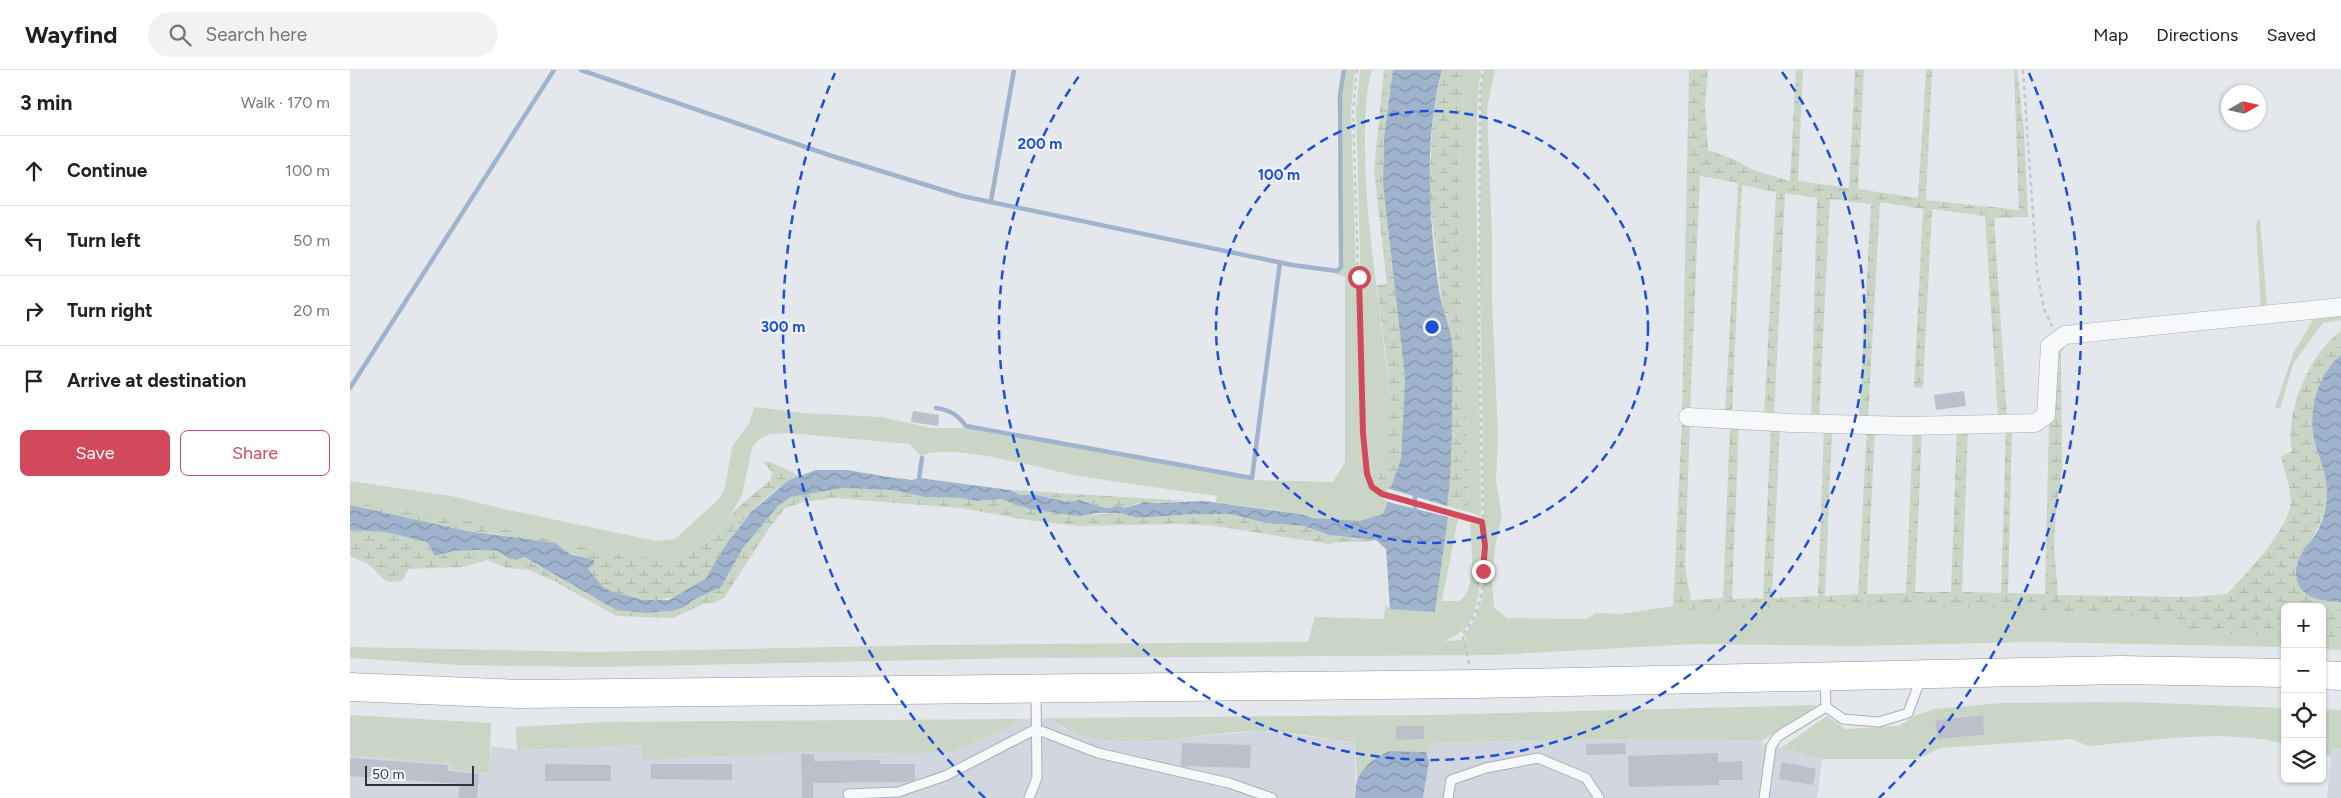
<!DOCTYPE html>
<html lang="en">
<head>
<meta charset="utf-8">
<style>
	body { margin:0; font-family:Figtree,sans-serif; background:#f2f2f2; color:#202124 }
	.controls { position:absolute; right:15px; bottom:15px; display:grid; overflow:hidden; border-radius:8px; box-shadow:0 1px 4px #0004 }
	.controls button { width:45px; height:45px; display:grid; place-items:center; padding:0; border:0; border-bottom:1px solid #e0e0e0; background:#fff; color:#202124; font:25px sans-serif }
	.compass { position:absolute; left:1871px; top:15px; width:45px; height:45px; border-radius:50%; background:#fff; box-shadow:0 1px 4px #0004; rotate:81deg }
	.scale { position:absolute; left:15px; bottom:12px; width:109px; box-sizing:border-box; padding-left:5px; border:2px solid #2b3445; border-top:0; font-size:14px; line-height:18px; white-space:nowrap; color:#2b3445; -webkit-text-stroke:4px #f4f6f9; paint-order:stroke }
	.stop { position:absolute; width:15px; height:15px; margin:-11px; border:4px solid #d1495b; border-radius:50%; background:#fff }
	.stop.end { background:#d1495b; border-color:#fff; box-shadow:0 1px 5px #0008 }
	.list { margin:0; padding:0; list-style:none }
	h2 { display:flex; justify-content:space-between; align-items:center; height:65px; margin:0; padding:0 20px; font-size:21px }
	h2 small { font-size:16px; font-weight:400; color:#757577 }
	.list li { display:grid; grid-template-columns:32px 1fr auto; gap:15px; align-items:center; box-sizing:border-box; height:70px; padding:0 20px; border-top:1px solid #e0e0e0 }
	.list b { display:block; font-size:19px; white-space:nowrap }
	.list em { font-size:16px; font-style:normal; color:#757577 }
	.actions { display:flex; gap:10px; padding:15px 20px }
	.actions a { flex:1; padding:11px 0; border:1px solid #d1495b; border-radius:8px; text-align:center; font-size:18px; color:#d1495b }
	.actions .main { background:#d1495b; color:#fff }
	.icon { flex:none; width:28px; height:28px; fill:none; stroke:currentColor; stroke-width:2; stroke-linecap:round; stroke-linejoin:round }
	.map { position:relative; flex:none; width:1991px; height:728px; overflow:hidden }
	header { display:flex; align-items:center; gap:30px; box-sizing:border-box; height:70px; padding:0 25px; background:#fff; border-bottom:1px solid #e0e0e0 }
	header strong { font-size:24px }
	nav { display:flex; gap:28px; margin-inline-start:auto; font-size:18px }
	.search { width:350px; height:45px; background:#f2f2f2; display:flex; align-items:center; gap:12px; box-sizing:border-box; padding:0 18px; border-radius:28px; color:#757577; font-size:19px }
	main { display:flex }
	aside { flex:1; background:#fff }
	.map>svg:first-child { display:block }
	.built { fill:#d2d6de }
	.green { fill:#c9d6c5; fill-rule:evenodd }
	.wetland { fill:url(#wetland-marsh) }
	.water { fill:url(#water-waves) }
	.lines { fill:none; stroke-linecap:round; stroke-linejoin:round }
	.stream { stroke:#9fb4cc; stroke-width:4.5 }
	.building { fill:#bbc0ca }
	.service-casing { stroke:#a9aeb7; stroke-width:11 }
	.minor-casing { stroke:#a9aeb7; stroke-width:19 }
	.trunk-casing { stroke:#8b94a3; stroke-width:29 }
	.path { stroke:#c2c5cb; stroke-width:2.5; stroke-dasharray:4 4; stroke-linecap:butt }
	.service { stroke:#f7f8fa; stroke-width:9 }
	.minor { stroke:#f7f8fa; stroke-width:18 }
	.trunk { stroke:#fff; stroke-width:28 }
	.route { stroke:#d1495b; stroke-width:6 }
	.ring { fill:none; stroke:#1d4ed8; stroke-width:2.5; stroke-dasharray:9 6 }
	.centre { fill:#1d4ed8; stroke:#f4f6f9; stroke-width:2.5 }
	.ring-label { font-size:15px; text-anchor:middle; font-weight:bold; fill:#1d4ed8; stroke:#f4f6f9; stroke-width:4; stroke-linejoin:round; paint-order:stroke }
</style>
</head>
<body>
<header>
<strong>Wayfind</strong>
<div class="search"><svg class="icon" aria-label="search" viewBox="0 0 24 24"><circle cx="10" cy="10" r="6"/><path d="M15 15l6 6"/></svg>Search here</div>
<nav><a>Map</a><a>Directions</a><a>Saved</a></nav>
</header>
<main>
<aside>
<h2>3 min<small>Walk · 170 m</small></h2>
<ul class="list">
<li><svg class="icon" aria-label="ahead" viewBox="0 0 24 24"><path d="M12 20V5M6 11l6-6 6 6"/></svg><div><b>Continue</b></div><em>100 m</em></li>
<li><svg class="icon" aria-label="left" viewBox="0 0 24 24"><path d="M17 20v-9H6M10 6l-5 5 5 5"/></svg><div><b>Turn left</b></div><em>50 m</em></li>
<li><svg class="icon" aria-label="right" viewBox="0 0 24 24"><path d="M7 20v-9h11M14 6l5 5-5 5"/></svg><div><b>Turn right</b></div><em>20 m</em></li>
<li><svg class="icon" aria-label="arrive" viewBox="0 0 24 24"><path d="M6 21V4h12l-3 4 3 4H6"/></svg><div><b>Arrive at destination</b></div></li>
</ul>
<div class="actions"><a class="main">Save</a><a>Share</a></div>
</aside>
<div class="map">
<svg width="1991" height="728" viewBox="0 0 1991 728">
	<defs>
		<pattern id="wetland-marsh" width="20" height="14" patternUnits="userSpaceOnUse" patternTransform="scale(1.25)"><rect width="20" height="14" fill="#c9d6c5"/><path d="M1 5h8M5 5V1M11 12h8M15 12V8" fill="none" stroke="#adb8ab"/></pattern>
		<pattern id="water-waves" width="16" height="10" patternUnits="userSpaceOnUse" patternTransform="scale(1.25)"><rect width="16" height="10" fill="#9fb4cc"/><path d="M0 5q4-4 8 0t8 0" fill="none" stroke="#8293a7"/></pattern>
	</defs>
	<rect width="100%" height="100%" fill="#e4e7ec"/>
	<g class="built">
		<polygon points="699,648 714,659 818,669 911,661 1005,672 1005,728 0,728 0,685 103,694 102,700 139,703 141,676 167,680 293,675 293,689 454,682 566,684 606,681 654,660 670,649"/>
		<polygon points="1246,669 1401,670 1472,689 1467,728 1073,728 1079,692 1076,682 1080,673"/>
		<polygon points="1982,678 1991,679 1991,728 1977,728"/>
	</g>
	<g class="green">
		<path d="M996,0h9l-4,40 1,33 9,290 3,41 6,15 18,13 -5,12c-26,14 -55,6 -83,0 -27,-5 -56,-8 -84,-12l1,-6c-47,-7 -95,-13 -143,-21 -35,-6 -122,-34 -153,-19l-12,-12 -119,-11 -20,1 -11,5 -7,9 -10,47 -19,32 -27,24 -24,9 -43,-4 -178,-39 -101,-15v-21l101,15 53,13 152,32 19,-2 44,-40 6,-11 7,-41 18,-25 4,-15 49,6 79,4 49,11h33l289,52 80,2 12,-20v-185l-9,-3 7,-7 -1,-172z"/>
		<path d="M1010,0h12c-7,23 -7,51 -7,75 0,65 10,129 18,193 5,46 17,106 -9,148l-5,-13 -4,-40 -9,-323z"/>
		<polygon points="1116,0 1131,0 1128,21 1126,92 1131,446 1119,442 1114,267 1109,198 1109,101 1114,6"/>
		<path d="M1134,0h11l-8,39 5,127v64l6,136 -2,45 6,35 -7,31 -3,31 2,30 13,10 80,1 8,-6 26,1 52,-8 12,4 229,-4 129,4 140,11v11l102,4v11l-248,-5 -183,4 -160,-2 -201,11 -472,3 -425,9 -136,-2 -110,-7v-11l243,5 335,-7 380,-3 7,-25 69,2 1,-12 50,5 13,-95 10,2 -16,82h17c19,-12 12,-58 11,-78l9,2c4,25 4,81 -12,101 -6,7 -14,11 -23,15l22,-1 -2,-6c20,-20 23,-60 22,-88 -1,-12 -3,-22 -2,-34l-4,-225 1,-196z"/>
		<polygon points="1910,148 1917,237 1911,241 1906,154"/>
		<polygon points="1991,241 1991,250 1973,253 1943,294 1930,339 1925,337 1943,284 1967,243"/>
		<polygon points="1972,567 1991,568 1991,580 1972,579"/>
		<path d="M1781,632l154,6v36c-63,-16 -133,-3 -197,2l-16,-7 -132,9 -22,11h-96l-41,-11 46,-32 18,13 54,-3 17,-11 18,-6 67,-6zM1632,645l2,20 -47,4 -2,-19z"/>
		<path d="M1467,635c-18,15 -38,23 -56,37l-10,-2 -155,-1 -166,4 -4,9c-38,-1 -47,-5 -69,30l-2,-40c-31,-3 -64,-11 -95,-11 -66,0 -153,30 -211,-13l382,-3zM1046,656h28v13z"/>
		<polygon points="1972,639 1991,640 1991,679 1982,678 1981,686 1972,684"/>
		<polygon points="0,645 141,653 139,703 102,700 103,694 0,685"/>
		<polygon points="670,649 654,660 606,681 566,684 454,682 293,690 292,675 167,680 166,657 255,652"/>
	</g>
	<g class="wetland">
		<path d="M1034,0h9l-9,68 -1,46 22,194 -4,81 -11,30 -7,4 -9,-7c31,-50 8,-144 3,-201l10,-1 -13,-113z"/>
		<polygon points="1092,0 1116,0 1114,7 1109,101 1109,198 1114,267 1119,442 1097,436 1102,383 1102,322 1079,123 1083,42"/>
		<polygon points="1339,0 1358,0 1355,35 1358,80 1383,89 1403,100 1440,111 1446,0 1453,0 1448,111 1499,118 1505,0 1514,0 1508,119 1568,128 1576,0 1582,0 1576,130 1669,140 1664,0 1667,0 1674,61 1678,147 1644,148 1657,348 1648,348 1635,146 1582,139 1573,318 1564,317 1573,139 1530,132 1518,349 1509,349 1521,134 1480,129 1469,349 1461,349 1467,128 1435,123 1424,347 1414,347 1426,122 1392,115 1382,344 1375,343 1388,113 1350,106 1340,341 1332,340"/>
		<path d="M1991,261v24c-23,19 -33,57 -26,84 4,19 14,37 12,56 -2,27 -17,47 -31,69l29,37 16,1v36l-19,-1v-30h-37v29l-102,-4 -1,-11 -139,-11 -129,-4 -229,4 -12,-4 9,-185h8l-5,146 6,33 32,-2 7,-174h9l-7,175 31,-1 8,-173 9,1 -8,172 46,-2 6,-169 8,1 -7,168 33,-2 9,-165h8l-8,165 39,-1 7,-164h9l-7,163h36l6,-163 11,1 -6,162 39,1 5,-164h6l-4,164 37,1 4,-173 6,-68 15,-14 -9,14v10l1,106 -6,42 -2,36 4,48 131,2 38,-3c19,-20 58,-61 63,-87 3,-17 -6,-34 -9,-50l11,-6c-8,-37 18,-99 49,-120z"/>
		<path d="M413,392h8l29,14c-30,13 -54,39 -72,66 -8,11 -14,25 -22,35 -24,29 -77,30 -105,8 -10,-7 -16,-20 -23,-30l-80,-21 -31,-3 -117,-26v-3l101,15 178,39 43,4 24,-9 27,-24 11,-16 36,-31 2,-8z"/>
		<path d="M493,418l48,2 34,7 37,1 14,3 24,-2 15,4 74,12 31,-2 18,5 55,-4h37l36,9 38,3 25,9 47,5c-16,4 -31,0 -47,4l-114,-18 -38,-2 -98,2 -51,-6 -68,-12 -125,-10 -32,4 -18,6 -15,19 -46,71 -11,5 -10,1 -30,14 -57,-2 -60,-34 -27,-12 -22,-2 -20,-8 -24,7 -55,2 -5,11c-21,7 -20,-5 -34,-15 -6,-4 -13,-6 -19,-9v-26l35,2 42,10 8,14 18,-5 28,-1 17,1 10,7 15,-1 88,50h73l9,-7 28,-13 22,-39 36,-43 11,-8z"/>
		<polygon points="660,420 838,431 788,433 774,438 767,435 761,438 752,437 730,430 718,432 670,425"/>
	</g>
	<g class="water">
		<path d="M1043,0h49c-19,69 -13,156 -2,226 3,17 10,30 12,47 2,20 0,41 0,61 0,34 0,68 -5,102l-57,-17 11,-30 4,-81 -22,-194 1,-46z"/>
		<path d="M1991,285v247c-16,-1 -39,-2 -44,-22 -5,-22 11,-32 21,-50 5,-10 9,-25 9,-36 1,-20 -9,-37 -13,-55 -6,-28 4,-66 27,-84z"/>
		<polygon points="466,400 498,400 532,406 562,410 569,408 660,420 670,425 686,425 718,432 730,430 752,437 761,438 767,435 774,438 795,432 807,433 854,431 950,444 964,448 1010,451 1033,444 1038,432 1098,447 1085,542 1040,539 1036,479 1026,470 979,465 954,456 916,453 880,444 843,444 788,448 770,443 748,443 728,446 680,439 650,429 626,431 612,428 575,427 541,420 493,418 441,427 429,435 393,478 371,517 343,530 334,537 326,540 297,543 269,540 261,537 174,487 166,490 158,488 148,481 131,480 103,481 85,486 77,472 35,462 0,460 0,435 117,461 205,473 220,484 244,490 244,494 238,499 252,516 261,521 293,530 319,530 355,509 377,473 402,441 439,410"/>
		<path d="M1041,681l35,1 3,10 -6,36h-68c1,-5 0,-12 2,-17 5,-14 20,-26 34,-30z"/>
	</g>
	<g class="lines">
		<g class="stream">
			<polyline points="231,0 482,86 612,126 942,195 987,201 991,197 990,25 994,0"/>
			<polyline points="641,131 664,0"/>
			<polyline points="0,318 204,0"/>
			<path d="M586,338c14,2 22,7 30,18l286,52 28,-216"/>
			<polyline points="569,408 572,388"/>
			<polyline points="1065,444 1065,422"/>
		</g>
	</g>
	<g class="building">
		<polygon points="1614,321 1616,336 1586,340 1584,325"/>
		<polygon points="563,341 589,345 588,356 561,352"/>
		<polygon points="1633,645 1634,665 1587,669 1585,650"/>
		<polygon points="1046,656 1074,656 1074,669 1046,670"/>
		<polygon points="832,673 901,675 900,698 831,696"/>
		<polygon points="1275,673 1276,684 1236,685 1236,674"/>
		<polygon points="1368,683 1368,692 1392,691 1393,710 1369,710 1369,715 1279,717 1278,686"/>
		<polygon points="451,684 464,684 464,691 530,690 530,694 565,694 565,710 557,712 463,713 463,728 452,728"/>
		<polygon points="0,688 98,695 98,701 129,704 127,728 108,728 110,714 0,706"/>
		<polygon points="1432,692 1466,699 1463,715 1429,709"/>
		<polygon points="195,694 261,695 261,711 195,711"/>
		<polygon points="301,694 382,694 382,710 301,709"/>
	</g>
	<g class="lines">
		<defs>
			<g id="service">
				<polyline points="1476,637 1493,649 1529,652 1558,643 1571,608"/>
				<polyline points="498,724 548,722 595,706 686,659 748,683 879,713 922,728"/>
				<polyline points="679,728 687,708 686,620"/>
				<polyline points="1098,728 1101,710 1136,698 1188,688 1236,708 1249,728"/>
				<polyline points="1414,728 1421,677 1427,667 1476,637 1475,610"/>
			</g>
			<polyline id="minor" points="1338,347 1441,353 1559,356 1685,353 1696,345 1700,276 1715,265 1991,237"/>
			<g id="trunk">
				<polyline points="1972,605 1991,606"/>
				<polyline points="0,617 169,624 1124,614 1770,600 1935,603"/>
			</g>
		</defs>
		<use href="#service" class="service-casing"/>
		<use href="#minor" class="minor-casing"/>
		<use href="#trunk" class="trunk-casing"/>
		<g class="path">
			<path d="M1007,0l-4,40 1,33 9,290c2,22 -1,47 19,61l100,28"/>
			<polyline points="1673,0 1687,202 1694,239 1702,256"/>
			<path d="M1119,594l-7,-30c20,-20 24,-60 23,-88 -1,-12 -3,-22 -2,-34l-4,-162 1,-259 3,-21"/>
		</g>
		<use href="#service" class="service"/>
		<use href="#minor" class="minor"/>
		<use href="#trunk" class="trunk"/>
	</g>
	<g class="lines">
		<polyline class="route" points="1009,207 1013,363 1017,404 1022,417 1032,424 1132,452 1135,476 1133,501"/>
	</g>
	<g class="ring">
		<circle cx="1082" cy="257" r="216"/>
		<path d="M1432 2A433 433 0 1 1 732 2"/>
		<path d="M635 728A649 649 0 0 1 485 3M1679 3A649 649 0 0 1 1529 728"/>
	</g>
	<circle cx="1082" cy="257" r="8" class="centre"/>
	<g class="ring-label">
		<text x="690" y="79">200 m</text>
		<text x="929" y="110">100 m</text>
		<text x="433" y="262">300 m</text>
	</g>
</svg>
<div class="controls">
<button>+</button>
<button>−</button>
<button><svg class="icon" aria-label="locate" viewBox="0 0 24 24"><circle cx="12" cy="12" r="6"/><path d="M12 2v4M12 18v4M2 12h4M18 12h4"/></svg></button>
<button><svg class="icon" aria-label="layers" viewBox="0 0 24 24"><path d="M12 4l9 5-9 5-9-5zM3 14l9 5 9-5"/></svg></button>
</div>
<svg class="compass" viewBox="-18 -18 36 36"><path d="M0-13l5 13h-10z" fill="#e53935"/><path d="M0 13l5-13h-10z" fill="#757577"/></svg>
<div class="scale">50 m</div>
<div class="stop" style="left:1009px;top:207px"></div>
<div class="stop end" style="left:1133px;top:501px"></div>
</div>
</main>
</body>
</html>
